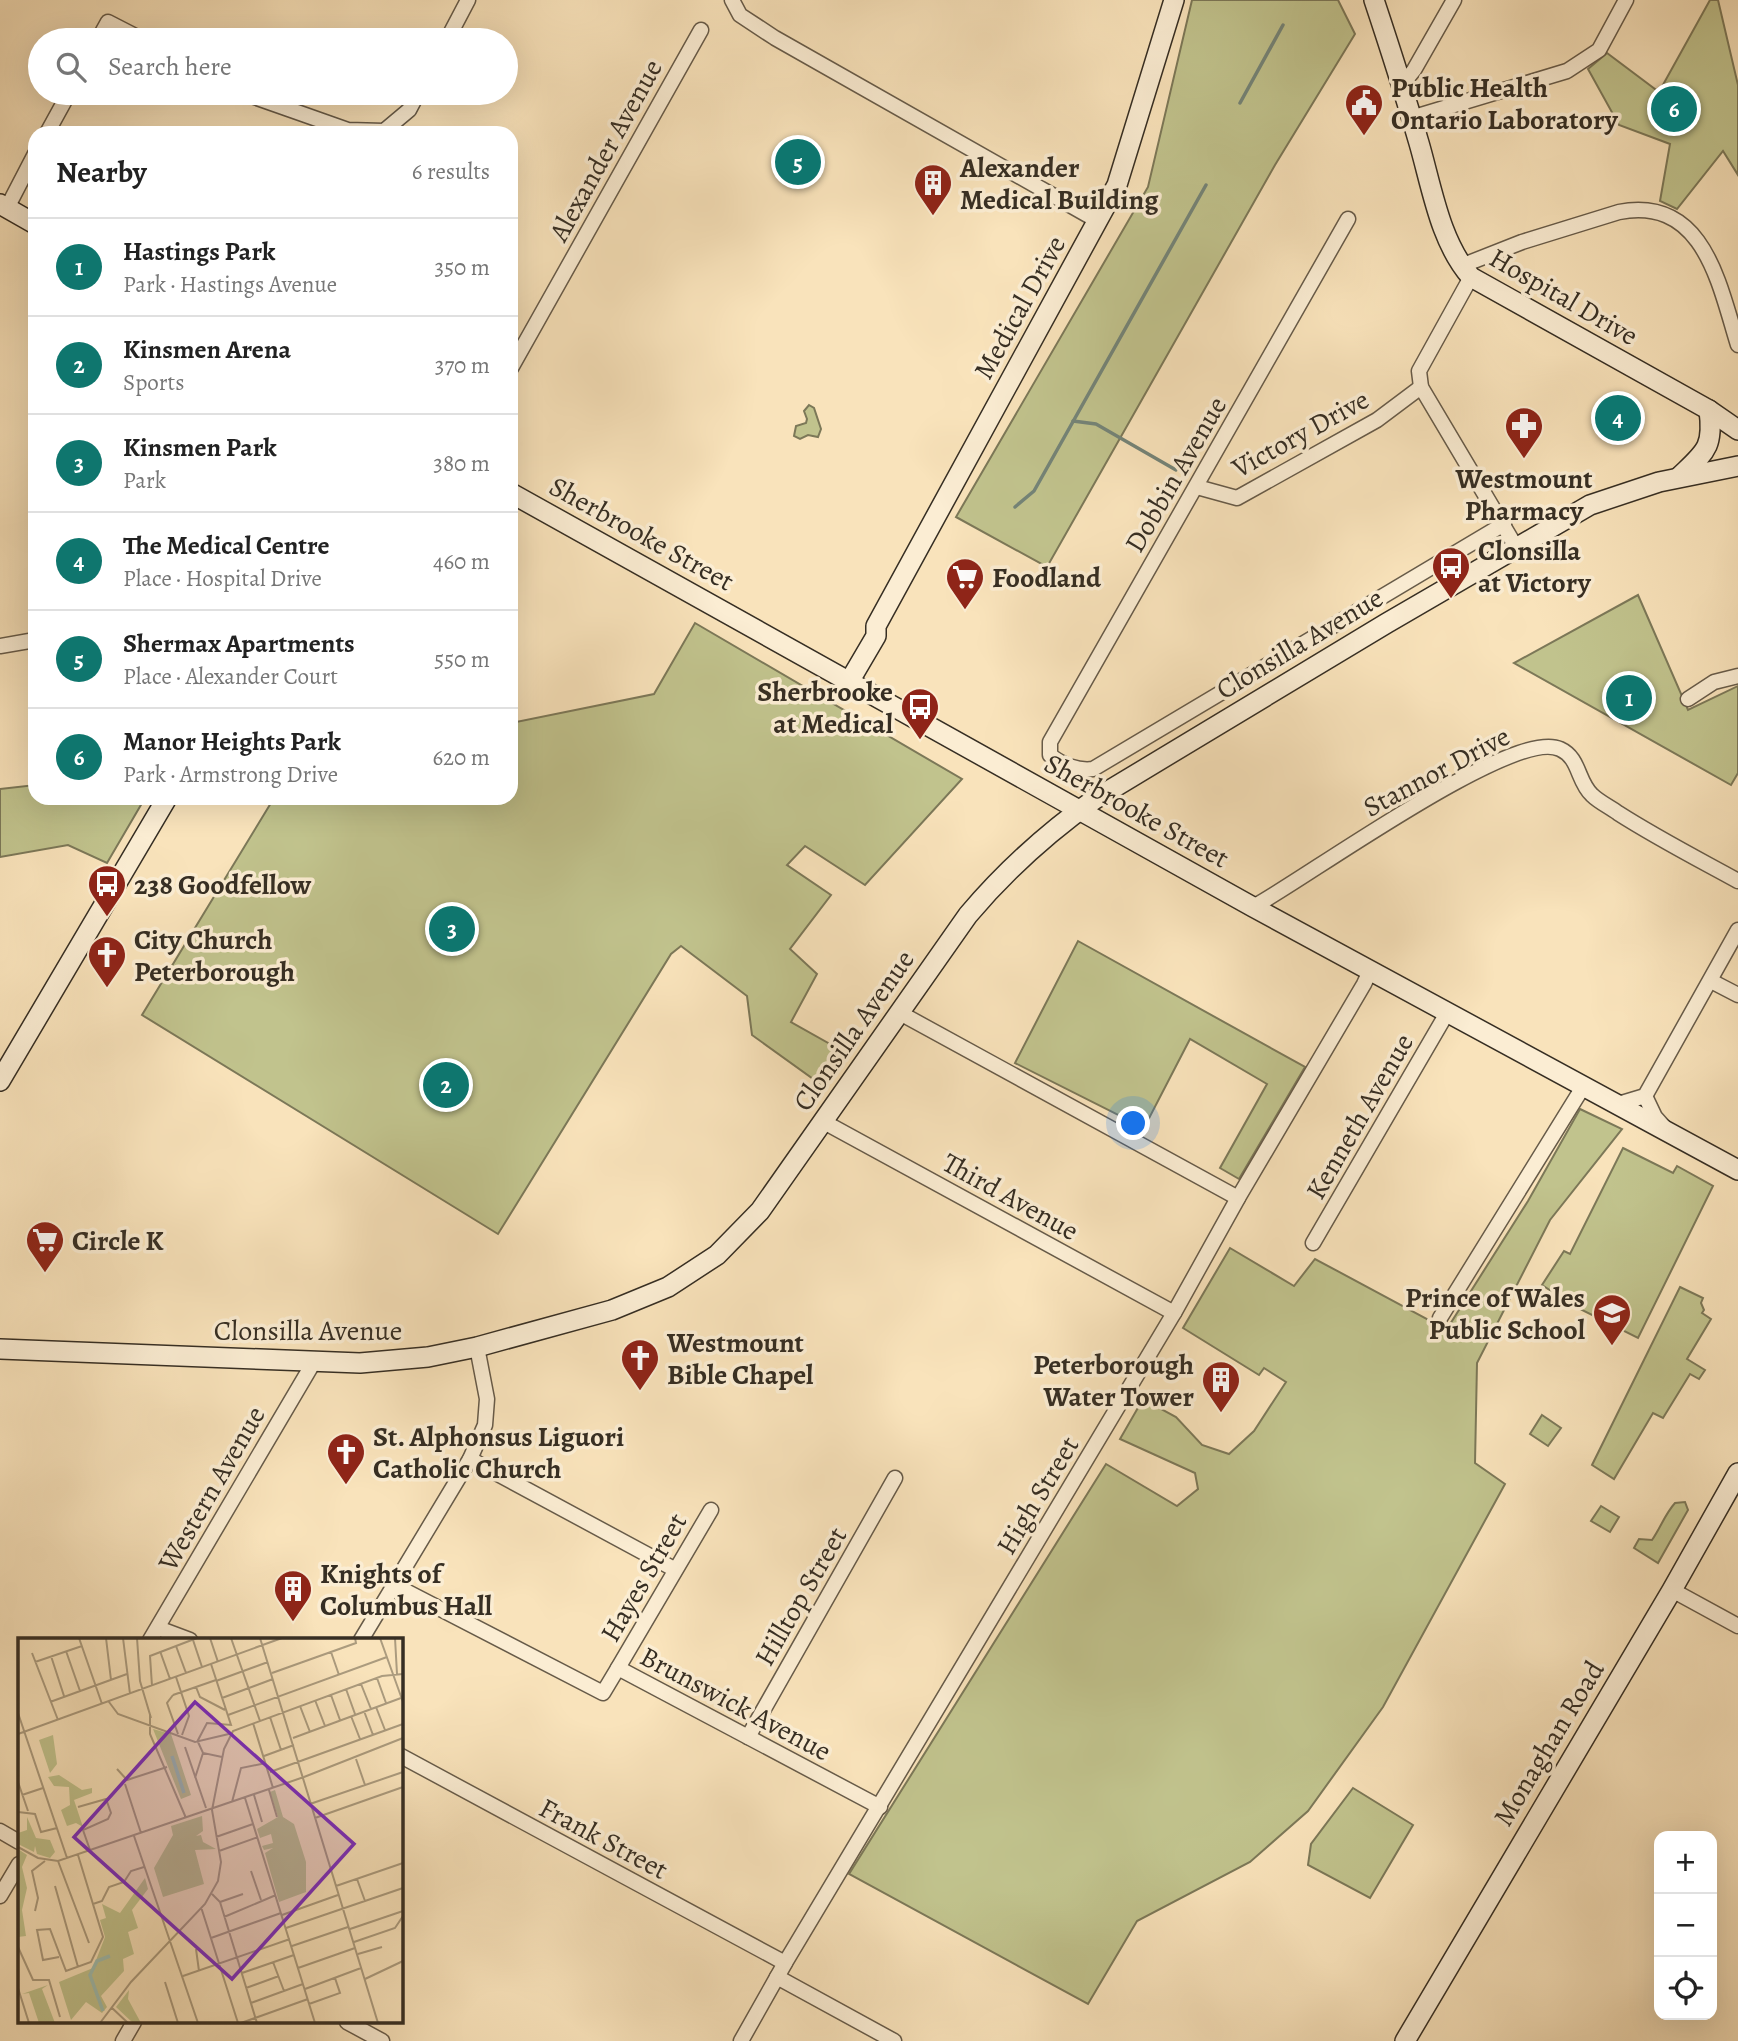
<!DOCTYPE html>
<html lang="en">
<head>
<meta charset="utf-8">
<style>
	body { margin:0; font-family:Alegreya,serif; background:#f2f2f2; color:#222 }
	.controls { position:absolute; right:21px; bottom:21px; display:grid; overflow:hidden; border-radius:14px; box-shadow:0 7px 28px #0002 }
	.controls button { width:63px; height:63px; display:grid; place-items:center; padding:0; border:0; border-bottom:2px solid #e0e0e0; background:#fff; color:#222; font:35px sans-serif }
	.you { position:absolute; left:1134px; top:1124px; width:24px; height:24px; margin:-18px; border:5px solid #fff; border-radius:50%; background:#1a73e8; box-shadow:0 0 0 10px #1a73e833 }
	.badge { display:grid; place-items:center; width:46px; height:46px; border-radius:50%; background:#0f766e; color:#fff; font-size:23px; font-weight:700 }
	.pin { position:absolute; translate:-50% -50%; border:4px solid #fff; box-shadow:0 2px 7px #0006 }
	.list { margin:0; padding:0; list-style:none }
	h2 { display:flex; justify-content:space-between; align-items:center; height:91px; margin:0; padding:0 28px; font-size:30px }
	h2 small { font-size:23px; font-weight:400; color:#767676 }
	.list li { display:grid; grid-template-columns:46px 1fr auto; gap:21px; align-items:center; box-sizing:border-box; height:98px; padding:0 28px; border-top:2px solid #e0e0e0 }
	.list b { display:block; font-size:26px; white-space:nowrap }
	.list p { margin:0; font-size:23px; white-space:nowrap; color:#767676 }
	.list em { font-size:23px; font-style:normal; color:#767676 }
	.icon { flex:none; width:38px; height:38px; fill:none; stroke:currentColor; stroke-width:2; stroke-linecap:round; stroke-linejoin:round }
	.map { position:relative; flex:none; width:1738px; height:2041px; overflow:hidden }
	.search { position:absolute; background:#fff; box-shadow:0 7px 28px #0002; left:28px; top:28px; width:490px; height:77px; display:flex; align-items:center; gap:18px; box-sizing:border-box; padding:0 24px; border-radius:38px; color:#767676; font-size:26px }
	.panel { position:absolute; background:#fff; box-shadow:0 7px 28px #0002; left:28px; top:126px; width:490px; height:679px; border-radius:21px }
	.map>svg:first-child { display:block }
	.green { fill:#c1c38d; stroke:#7c7858; stroke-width:2 }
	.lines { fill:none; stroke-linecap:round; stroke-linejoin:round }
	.stream { stroke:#748478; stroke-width:3.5 }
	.street-casing { stroke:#675b49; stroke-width:17 }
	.secondary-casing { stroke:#362e23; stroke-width:22 }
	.street { stroke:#fbedd3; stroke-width:14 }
	.secondary { stroke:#fbedd3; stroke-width:19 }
	.labels { text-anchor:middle; stroke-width:7; stroke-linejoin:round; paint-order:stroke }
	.poi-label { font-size:28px; font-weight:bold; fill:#362e23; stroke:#fbedd3; text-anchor:start }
	.street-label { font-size:28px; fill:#362e23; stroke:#fbedd3 }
	.inset-river { fill:none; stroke:#9ebeb1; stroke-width:3.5 }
	.inset-road { fill:none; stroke:#ab9b7e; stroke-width:2 }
	.view { fill:#7b2cbf; fill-opacity:0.15; stroke:#7b2cbf; stroke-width:3.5 }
	.inset-edge { fill:none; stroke:#362e23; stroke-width:3.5 }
</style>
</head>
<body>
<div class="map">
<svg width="1738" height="2041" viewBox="0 0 1738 2041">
	<rect width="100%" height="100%" fill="#f9e3bb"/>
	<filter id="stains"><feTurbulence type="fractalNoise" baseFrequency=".00286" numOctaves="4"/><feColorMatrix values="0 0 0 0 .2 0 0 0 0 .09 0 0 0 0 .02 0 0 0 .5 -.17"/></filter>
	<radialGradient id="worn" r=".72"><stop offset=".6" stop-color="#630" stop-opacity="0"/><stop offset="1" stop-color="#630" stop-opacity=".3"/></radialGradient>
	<g class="green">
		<polygon points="1192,0 1338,0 1355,34 1275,165 1047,567 956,517 1148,187"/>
		<polygon points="1710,0 1718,0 1738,85 1738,175 1723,151 1677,209 1660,201 1670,144 1619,125 1588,69 1607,53 1659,92"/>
		<polygon points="809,405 814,408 821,429 818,437 808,435 800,439 794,436 796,426 806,423 807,419 804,411"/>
		<polygon points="1638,595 1688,710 1738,686 1738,773 1731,785 1514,663"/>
		<polygon points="695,623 962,779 865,885 805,846 787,865 831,895 790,949 817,974 791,1022 846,1053 823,1086 752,1035 747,996 681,946 671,954 498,1234 142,1015 274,798 511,798 511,723 654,694"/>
		<polygon points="35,785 35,798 145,798 107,863 68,845 0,857 0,789"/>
		<polygon points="1078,941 1305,1067 1239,1179 1220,1168 1267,1084 1190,1039 1144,1128 1015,1063"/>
		<polygon points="1580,1109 1622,1129 1550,1220 1477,1363 1475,1463 1505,1484 1383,1707 1308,1811 1250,1862 1137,1921 1088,2004 849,1874 1106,1464 1177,1506 1198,1489 1195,1473 1120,1439 1143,1399 1176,1417 1202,1445 1229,1454 1254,1431 1286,1382 1264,1368 1259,1375 1183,1328 1230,1248 1294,1286 1315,1259 1427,1319 1445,1332 1528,1201"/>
		<polygon points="1623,1148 1673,1173 1677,1166 1713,1186 1638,1338 1550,1294 1551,1291 1542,1285 1564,1251 1570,1254"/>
		<polygon points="1680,1287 1703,1298 1701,1303 1704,1310 1702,1313 1711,1319 1687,1359 1705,1370 1699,1379 1690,1374 1663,1418 1653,1413 1614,1479 1592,1465"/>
		<polygon points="1542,1415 1561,1428 1548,1446 1530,1434"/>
		<path d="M1685,1502l3,8 -30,53 -24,-15 5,-9 13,1c9,-13 13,-26 23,-37z"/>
		<polygon points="1601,1506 1619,1517 1610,1532 1591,1521"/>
		<polygon points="1353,1788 1413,1825 1370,1898 1308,1865 1311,1844"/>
	</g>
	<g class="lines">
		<g class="stream">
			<polyline points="1240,103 1283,25"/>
			<polyline points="1073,421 1096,424 1176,470"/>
			<polyline points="1015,507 1034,491 1206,185"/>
		</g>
		<defs>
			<g id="street">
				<polyline points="732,0 740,15 775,38 1098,221"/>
				<polyline points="98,40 108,22 143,40"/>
				<polyline points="447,40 468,0"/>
				<polyline points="1402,85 1414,70 1454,0"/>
				<polyline points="243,93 348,130 384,131 409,110 418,93"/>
				<polyline points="1411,118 1567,71 1599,50 1626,0"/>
				<polyline points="47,133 69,93"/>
				<polyline points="7,208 35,154"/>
				<path d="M1348,219l-298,523v13c12,10 28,16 43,14l411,-245"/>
				<path d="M1461,266l61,-24 97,-30c85,-16 100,72 119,133"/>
				<polyline points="1471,277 1419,371 1421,387 1516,547"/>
				<polyline points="511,368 701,30"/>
				<polyline points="1197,487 1237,498 1377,420 1421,387"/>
				<polyline points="0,646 35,640"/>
				<polyline points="1688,699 1714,682 1738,676"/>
				<path d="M1253,907c51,-27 260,-180 307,-158 20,9 17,32 32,46 7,7 18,12 26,18 39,25 80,46 120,68"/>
				<polyline points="1711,981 1738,995"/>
				<polyline points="900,1013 1238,1198"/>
				<polyline points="1645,1096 1655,1117 1664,1127"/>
				<polyline points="1615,1105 1645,1096 1738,930"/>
				<polyline points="824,1122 1174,1313"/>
				<polyline points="1313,1243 1447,1013"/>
				<polyline points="1440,1318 1583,1087"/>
				<polyline points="470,1459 674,1569"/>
				<polyline points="394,1585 603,1693 618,1668 880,1807"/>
				<polyline points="1672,1590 1738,1626"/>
				<polyline points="158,1628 190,1640"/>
				<polyline points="150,1640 315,1360"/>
				<polyline points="361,1640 470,1459 485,1425 487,1399 477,1347"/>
				<polyline points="618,1668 711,1510"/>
				<polyline points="748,1737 895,1478"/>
				<polyline points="401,1756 785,1963"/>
				<polyline points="0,1831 19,1842"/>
				<polyline points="0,1896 19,1864"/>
				<polyline points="777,1977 894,2041"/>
				<polyline points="347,2022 382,2041"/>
				<polyline points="123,2041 134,2022"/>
				<polyline points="741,2041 785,1963 1174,1313 1238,1198 1364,984 1370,971"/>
			</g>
			<g id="secondary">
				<path d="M1374,0c16,48 31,95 45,143 13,45 21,99 52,134l238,133 29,20"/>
				<polyline points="0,204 35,224"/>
				<path d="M1679,477c26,-25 35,-29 30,-67"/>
				<polyline points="511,493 1253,907 1738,1170"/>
				<polyline points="849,682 876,636 876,626 1117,185 1174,0"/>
				<polyline points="0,1081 167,798"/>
				<path d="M0,1349l360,14 68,-6 49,-10 135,-37 56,-23 49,-32 43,-44 208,-296c38,-45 79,-82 127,-116l292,-176 203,-118 69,-23 79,-16"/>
				<polyline points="1405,2041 1672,1590 1738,1473"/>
			</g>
		</defs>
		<use href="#street" class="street-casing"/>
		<use href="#secondary" class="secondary-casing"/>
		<use href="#street" class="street"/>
		<use href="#secondary" class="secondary"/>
	</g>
	<defs>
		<symbol id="civic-pin" viewBox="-11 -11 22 30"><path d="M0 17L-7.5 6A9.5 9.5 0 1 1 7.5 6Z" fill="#8f2418" stroke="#fbedd3"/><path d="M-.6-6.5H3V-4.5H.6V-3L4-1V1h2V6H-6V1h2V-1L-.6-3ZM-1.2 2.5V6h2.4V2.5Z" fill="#fff"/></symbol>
		<symbol id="building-pin" viewBox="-11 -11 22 30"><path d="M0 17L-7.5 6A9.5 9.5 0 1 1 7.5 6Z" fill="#8f2418" stroke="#fbedd3"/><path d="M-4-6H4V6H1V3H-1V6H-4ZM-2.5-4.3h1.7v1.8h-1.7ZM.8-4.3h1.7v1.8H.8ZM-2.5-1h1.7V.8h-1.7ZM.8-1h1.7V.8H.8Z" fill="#fff"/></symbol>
		<symbol id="pharmacy-pin" viewBox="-11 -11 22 30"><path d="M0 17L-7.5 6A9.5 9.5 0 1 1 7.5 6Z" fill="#8f2418" stroke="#fbedd3"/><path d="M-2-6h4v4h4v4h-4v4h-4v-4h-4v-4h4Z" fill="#fff"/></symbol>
		<symbol id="bus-pin" viewBox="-11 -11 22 30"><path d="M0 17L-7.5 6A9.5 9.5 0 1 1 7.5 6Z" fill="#8f2418" stroke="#fbedd3"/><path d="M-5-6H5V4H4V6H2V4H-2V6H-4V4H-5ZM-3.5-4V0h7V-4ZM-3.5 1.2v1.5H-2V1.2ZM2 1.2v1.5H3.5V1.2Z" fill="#fff"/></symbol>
		<symbol id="supermarket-pin" viewBox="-11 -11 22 30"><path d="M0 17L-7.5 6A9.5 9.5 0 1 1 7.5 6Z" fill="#8f2418" stroke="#fbedd3"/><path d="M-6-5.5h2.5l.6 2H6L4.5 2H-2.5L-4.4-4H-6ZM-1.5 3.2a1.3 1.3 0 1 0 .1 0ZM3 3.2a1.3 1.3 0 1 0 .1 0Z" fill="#fff"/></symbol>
		<symbol id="church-pin" viewBox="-11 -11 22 30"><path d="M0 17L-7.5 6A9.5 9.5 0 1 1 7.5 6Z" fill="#8f2418" stroke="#fbedd3"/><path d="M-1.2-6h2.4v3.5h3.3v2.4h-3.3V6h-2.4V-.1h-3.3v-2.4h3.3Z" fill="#fff"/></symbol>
		<symbol id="school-pin" viewBox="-11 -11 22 30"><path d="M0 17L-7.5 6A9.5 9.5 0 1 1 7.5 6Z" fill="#8f2418" stroke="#fbedd3"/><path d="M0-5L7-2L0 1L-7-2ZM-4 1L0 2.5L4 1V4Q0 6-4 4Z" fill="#fff"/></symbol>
	</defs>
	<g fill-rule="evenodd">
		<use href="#civic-pin" x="1342" y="81" width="44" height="60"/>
		<use href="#building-pin" x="911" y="161" width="44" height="60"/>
		<use href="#pharmacy-pin" x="1502" y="404" width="44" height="60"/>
		<use href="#bus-pin" x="1429" y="544" width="44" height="60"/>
		<use href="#supermarket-pin" x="943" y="555" width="44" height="60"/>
		<use href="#bus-pin" x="898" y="685" width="44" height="60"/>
		<use href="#bus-pin" x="85" y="862" width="44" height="60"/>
		<use href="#church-pin" x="85" y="933" width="44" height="60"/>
		<use href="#supermarket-pin" x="23" y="1218" width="44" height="60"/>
		<use href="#school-pin" x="1590" y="1291" width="44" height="60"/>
		<use href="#church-pin" x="618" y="1336" width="44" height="60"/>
		<use href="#building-pin" x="1199" y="1358" width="44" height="60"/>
		<use href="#church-pin" x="324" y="1430" width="44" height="60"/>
		<use href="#building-pin" x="271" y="1567" width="44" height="60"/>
	</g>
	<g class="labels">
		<g class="poi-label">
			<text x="1391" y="97">Public Health<tspan x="1391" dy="32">Ontario Laboratory</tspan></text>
			<text x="960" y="177">Alexander<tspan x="960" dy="32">Medical Building</tspan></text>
			<text x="1524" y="488" text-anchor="middle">Westmount<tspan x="1524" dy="32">Pharmacy</tspan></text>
			<text x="1478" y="560">Clonsilla<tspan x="1478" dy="32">at Victory</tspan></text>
			<text x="992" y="587">Foodland</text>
			<text x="893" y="701" text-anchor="end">Sherbrooke<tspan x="893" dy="32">at Medical</tspan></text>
			<text x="134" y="894">238 Goodfellow</text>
			<text x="134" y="949">City Church<tspan x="134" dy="32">Peterborough</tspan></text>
			<text x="72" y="1250">Circle K</text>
			<text x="1585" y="1307" text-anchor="end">Prince of Wales<tspan x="1585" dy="32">Public School</tspan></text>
			<text x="667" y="1352">Westmount<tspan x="667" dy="32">Bible Chapel</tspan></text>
			<text x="1194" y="1374" text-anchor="end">Peterborough<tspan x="1194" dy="32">Water Tower</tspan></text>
			<text x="373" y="1446">St. Alphonsus Liguori<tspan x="373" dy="32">Catholic Church</tspan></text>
			<text x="320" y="1583">Knights of<tspan x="320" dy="32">Columbus Hall</tspan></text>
		</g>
		<g class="street-label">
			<text transform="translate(605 150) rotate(-61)" y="10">Alexander Avenue</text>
			<text transform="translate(1564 296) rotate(30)" y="10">Hospital Drive</text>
			<text transform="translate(1019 307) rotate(-61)" y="10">Medical Drive</text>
			<text transform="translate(1300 433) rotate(-29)" y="10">Victory Drive</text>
			<text transform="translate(1175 474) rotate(-60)" y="10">Dobbin Avenue</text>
			<text transform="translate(642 533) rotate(29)" y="10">Sherbrooke Street</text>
			<text transform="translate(1299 643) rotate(-31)" y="10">Clonsilla Avenue</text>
			<text transform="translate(1436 771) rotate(-28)" y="10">Stannor Drive</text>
			<text transform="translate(1137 810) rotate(29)" y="10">Sherbrooke Street</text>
			<text transform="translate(853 1030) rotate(-55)" y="10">Clonsilla Avenue</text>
			<text transform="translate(1359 1116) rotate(-60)" y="10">Kenneth Avenue</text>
			<text transform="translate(1011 1196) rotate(29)" y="10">Third Avenue</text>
			<text x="308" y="1340">Clonsilla Avenue</text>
			<text transform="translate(211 1488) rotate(-60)" y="10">Western Avenue</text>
			<text transform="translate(1037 1495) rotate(-59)" y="10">High Street</text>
			<text transform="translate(643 1577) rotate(-60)" y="10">Hayes Street</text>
			<text transform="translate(800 1596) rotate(-60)" y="10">Hilltop Street</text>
			<text transform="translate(736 1703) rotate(28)" y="10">Brunswick Avenue</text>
			<text transform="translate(1548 1743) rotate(-59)" y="10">Monaghan Road</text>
			<text transform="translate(604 1838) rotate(28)" y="10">Frank Street</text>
		</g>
	</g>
	<g transform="translate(18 1638)">
		<rect width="385" height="385" fill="#f9e3bb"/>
		<path d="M135,91l18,5 20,61 -10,4zM35,97l4,29 -7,9 -11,-33zM41,137l23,15 10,-2v5l-18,7 9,27 -7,-4 -9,3 -6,-16 9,-5 -1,-18 -15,-1 -6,-9zM257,152l8,27 11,7 12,38v30l-27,10 -14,-49 8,-5 -9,2 -2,-4 11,-3 -2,-9 -11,4 -3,-9 21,-12 -8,-25zM184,178l1,15 -7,5 5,-1 2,7 13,7 -21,1 9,34 -41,13 -9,-29 19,-33 -2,-9zM9,179l9,21 14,2 5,12 -5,6 -13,-4 -2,-8 -1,6 -16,-8v-11l9,-3zM0,211l9,6 -5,12 5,21 -5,22 4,26 -8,1zM127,240l3,11 -16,21 6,18 -10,4 6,22 -11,5 1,12 -23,25 6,11 -5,6 -16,-11 -15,18 -12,-38 34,-14 12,-31 -5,-17 6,-2 -4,-14 18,9zM30,347l-6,4 13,34h-16l-10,-30 -7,1zM111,352l-1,9 13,24h-8l-17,-16z" fill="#c1c38d"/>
		<path class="inset-river" d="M154,118l12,37M85,373l-13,-36 7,-14 13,-5"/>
		<path class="inset-road" d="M61,0l23,66M88,0l5,42M105,0l7,56M119,0l3,43 11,37M192,0l8,24M213,0l29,83M242,0l118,385M362,0l23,64M377,0l2,36M175,2l9,27M158,8l10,27M48,13l14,40M142,13l10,28M313,14l8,23M14,15l26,67M33,18l13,40M17,24l47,-16M254,35l84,-30 -1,-5M158,39l13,39 -7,19M359,40l9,25M198,43l52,-19M343,46l10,25M134,48l-2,-30 47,-18M178,49l4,10 25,13M328,51l9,25M155,57l43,-15M155,57l-6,8 11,31M313,57l9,25M204,60l51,-19M297,62l10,26M32,64l77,-28M91,64l9,12 77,28 38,-9M282,68l10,26M358,69l9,23M346,73l9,24M0,75l49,145M132,76v20l36,84M210,77l159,-58M333,78l9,23M252,79l11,33M235,85l20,65M0,96l264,-96M275,100l108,-40M179,104l10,-19 24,2 -20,-61M180,104l5,11 19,4M167,109l21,61M246,118l30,-11M338,121l9,26M99,131l10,11 40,-13M252,134l133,-48M177,140l8,-25M0,144l10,29M107,146l16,49M251,152l8,27M4,157l21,-7M236,157l8,27M227,160l70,225M214,164l9,-34 25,-5M292,166l93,-32M60,169l28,-8 5,14 -3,6 -25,11 7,20M0,174l17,2 6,18 16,-4M297,180l88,-31M116,198l64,187M198,199l37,-13M0,209l20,11 20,3 246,-84 99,-39M201,213l39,-14M40,223l31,82M233,233l10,29M339,241l8,22M37,248l23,81M318,248l67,-23M194,256l8,8 37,121M202,264l23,-8M75,266l9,-3 7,-14 15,-5 7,-11 13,-4M183,269l37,116M17,273l3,-13 -6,-27 13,-10M264,277l56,-20M206,279l52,-22M268,290l117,-40M332,291l53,-18M193,300l70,-25M336,304l41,-14 8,-12M274,308l56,-19M0,309l15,33h16l11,37M178,311l3,22M340,316l24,-7M41,319l-16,3 -6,-30 13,-1 16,42 25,-9 12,-25 -25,-82M255,324l11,29M280,330l57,-20M224,335l52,-18M165,338l107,-37M347,341l38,-18M147,344l13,41M0,350l11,35M228,350l33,-12M287,351l56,-21M233,365l52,-19M291,366l31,-11 -5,-15M93,369l17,16M82,385l31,-41 74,-78 13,-23 3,-19 -9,-52 12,-61 9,-18 149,-55 21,-2M223,385l67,-24"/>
		<path class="view" d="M177,64l159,142 -122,135 -158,-142z"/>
		<rect width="385" height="385" class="inset-edge"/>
	</g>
	<rect width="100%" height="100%" filter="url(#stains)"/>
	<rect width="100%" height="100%" fill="url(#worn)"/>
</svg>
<div class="controls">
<button>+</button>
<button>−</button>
<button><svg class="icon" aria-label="locate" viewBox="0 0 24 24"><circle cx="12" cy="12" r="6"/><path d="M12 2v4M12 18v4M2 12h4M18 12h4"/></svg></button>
</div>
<div class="you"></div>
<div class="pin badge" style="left:1629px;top:698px">1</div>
<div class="pin badge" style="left:446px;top:1085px">2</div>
<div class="pin badge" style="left:452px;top:929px">3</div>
<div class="pin badge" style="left:1618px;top:418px">4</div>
<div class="pin badge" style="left:798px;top:162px">5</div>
<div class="pin badge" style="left:1674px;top:109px">6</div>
<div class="search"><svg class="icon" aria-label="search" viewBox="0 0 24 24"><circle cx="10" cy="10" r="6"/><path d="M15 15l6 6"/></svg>Search here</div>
<section class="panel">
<h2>Nearby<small>6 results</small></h2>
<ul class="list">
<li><span class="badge">1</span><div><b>Hastings Park</b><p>Park · Hastings Avenue</p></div><em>350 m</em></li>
<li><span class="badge">2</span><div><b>Kinsmen Arena</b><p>Sports</p></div><em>370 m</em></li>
<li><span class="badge">3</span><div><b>Kinsmen Park</b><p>Park</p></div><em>380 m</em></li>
<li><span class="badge">4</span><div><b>The Medical Centre</b><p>Place · Hospital Drive</p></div><em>460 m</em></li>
<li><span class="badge">5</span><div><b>Shermax Apartments</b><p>Place · Alexander Court</p></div><em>550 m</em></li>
<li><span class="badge">6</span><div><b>Manor Heights Park</b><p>Park · Armstrong Drive</p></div><em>620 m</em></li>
</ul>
</section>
</div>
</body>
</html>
